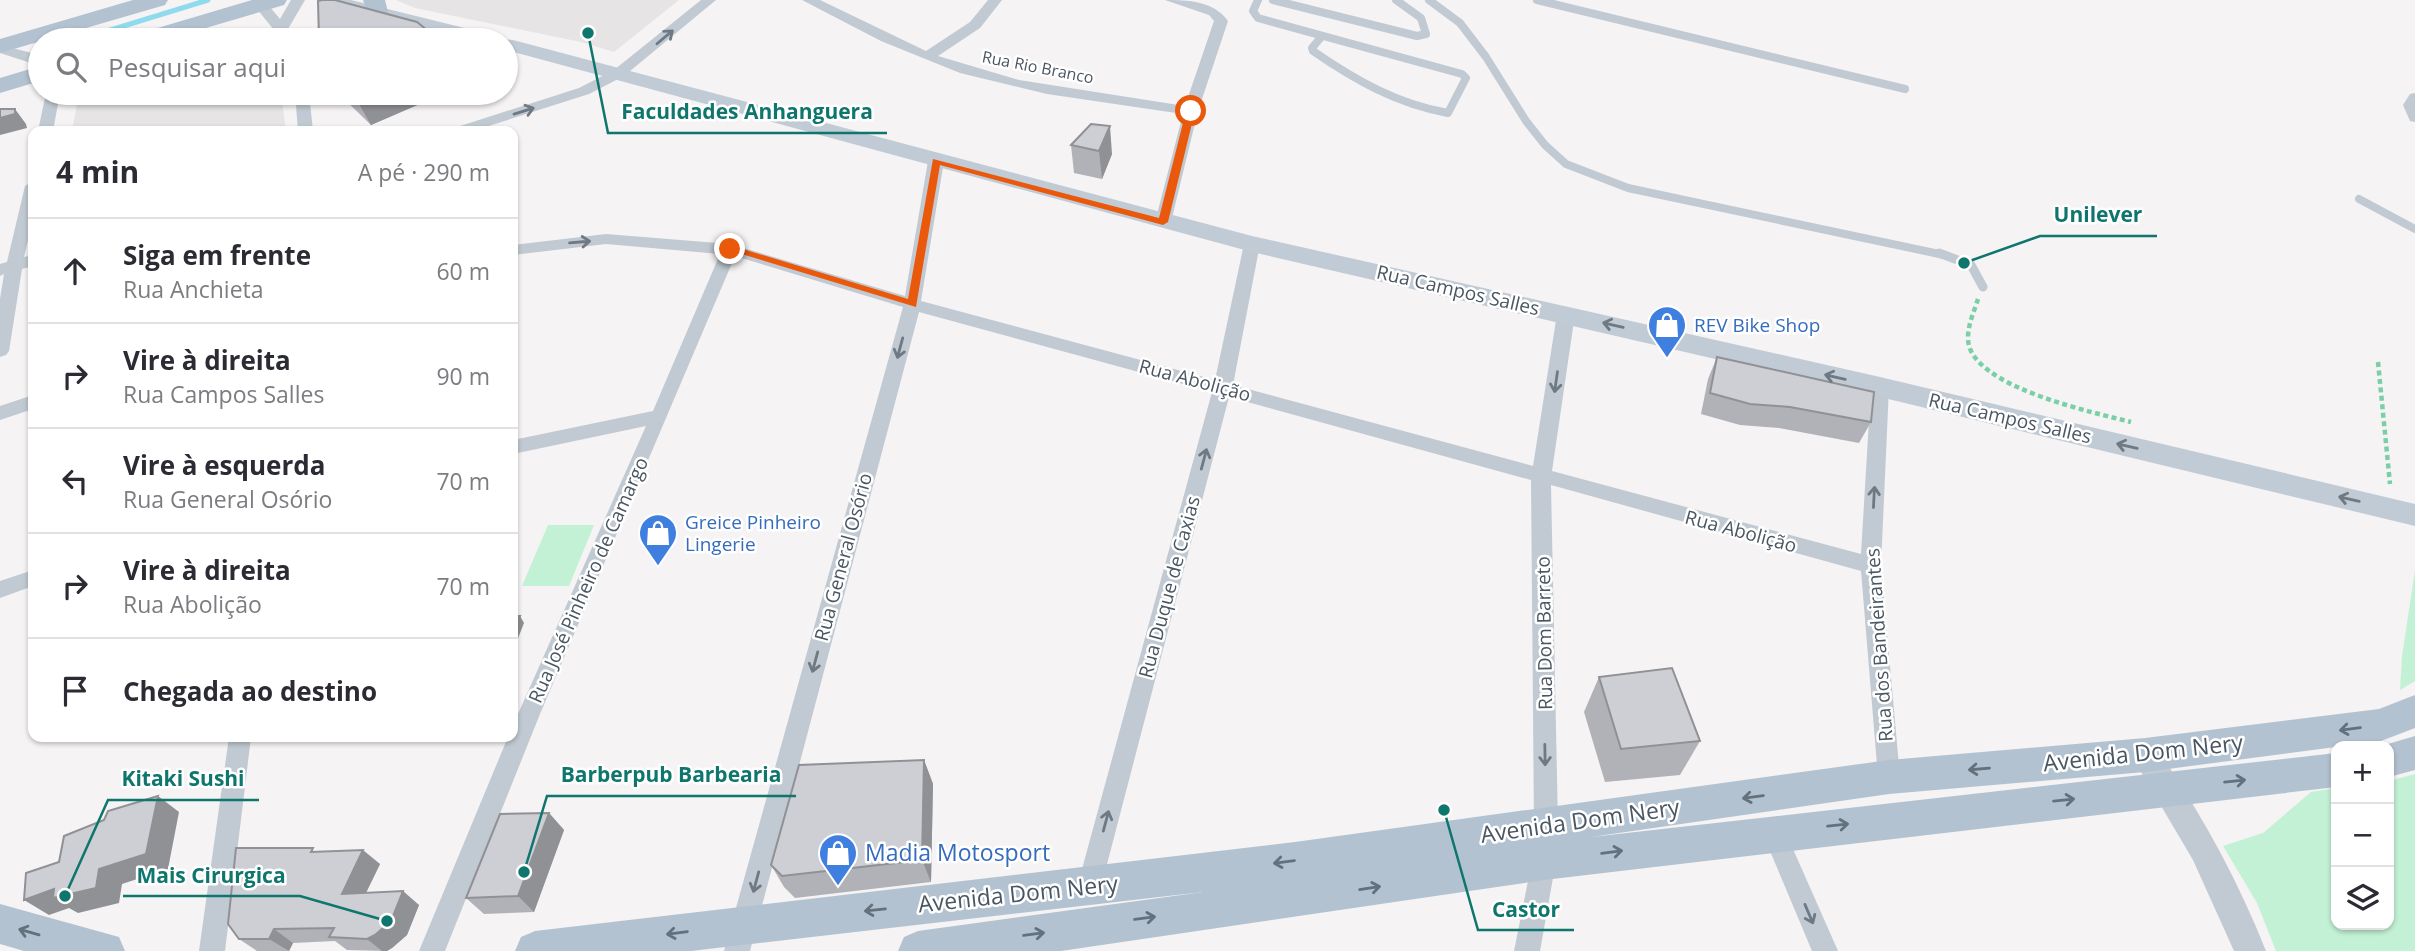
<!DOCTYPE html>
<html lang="pt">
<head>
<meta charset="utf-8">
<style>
	body { margin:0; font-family:"Open Sans",sans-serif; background:#f2f2f3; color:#2b2b33 }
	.controls { position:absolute; right:21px; bottom:21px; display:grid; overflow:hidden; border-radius:14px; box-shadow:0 2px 5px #0004 }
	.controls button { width:63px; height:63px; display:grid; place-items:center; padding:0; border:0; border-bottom:2px solid #e1e1e2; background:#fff; color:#2b2b33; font:35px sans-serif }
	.stop { position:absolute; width:21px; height:21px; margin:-16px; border:5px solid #ea580c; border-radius:50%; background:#fff }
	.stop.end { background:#ea580c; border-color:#fff; box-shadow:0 2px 7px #0008 }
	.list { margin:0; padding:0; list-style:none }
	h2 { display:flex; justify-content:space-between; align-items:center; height:91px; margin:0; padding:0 28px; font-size:30px }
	h2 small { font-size:23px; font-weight:400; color:#7c7c81 }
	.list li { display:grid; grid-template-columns:46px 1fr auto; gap:21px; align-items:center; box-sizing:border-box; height:105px; padding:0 28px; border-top:2px solid #e1e1e2 }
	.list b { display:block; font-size:26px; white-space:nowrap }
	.list p { margin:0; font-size:23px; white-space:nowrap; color:#7c7c81 }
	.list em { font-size:23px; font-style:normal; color:#7c7c81 }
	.icon { flex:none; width:38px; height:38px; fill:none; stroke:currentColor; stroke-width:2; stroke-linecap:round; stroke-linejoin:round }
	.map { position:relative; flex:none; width:2415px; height:951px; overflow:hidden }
	.search { position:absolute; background:#fff; box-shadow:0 2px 5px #0004; left:28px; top:28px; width:490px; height:77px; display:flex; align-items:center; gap:18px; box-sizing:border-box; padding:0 24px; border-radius:38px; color:#7c7c81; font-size:26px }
	.panel { position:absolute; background:#fff; box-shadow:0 2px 5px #0004; left:28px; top:126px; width:490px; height:616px; border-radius:14px }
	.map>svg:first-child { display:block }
	.education { fill:#e6e4e5 }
	.green { fill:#c3f1d5 }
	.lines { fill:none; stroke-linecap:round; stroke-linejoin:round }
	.stream { stroke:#90daee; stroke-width:5 }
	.path { stroke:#7ad0a6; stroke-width:4.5; stroke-dasharray:5 3.5; stroke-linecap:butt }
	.service-far1 { stroke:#c1cad2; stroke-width:8 }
	.service { stroke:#c1cad2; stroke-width:9 }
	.minor { fill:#c1cad2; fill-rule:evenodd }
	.tertiary { fill:#c1cad2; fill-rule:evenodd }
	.secondary { fill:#c1cbd6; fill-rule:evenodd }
	.primary { fill:#b3c2d1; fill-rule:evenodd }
	.wall { fill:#b0b2b7 }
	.shaded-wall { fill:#909195 }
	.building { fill:#cdcfd5; stroke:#909195; stroke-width:2 }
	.oneway { stroke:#6e7983 }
	.oneway2 { stroke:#6e7984 }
	.oneway3 { stroke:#64717d }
	.route { fill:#ea580c }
	.labels { text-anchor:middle; stroke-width:5; stroke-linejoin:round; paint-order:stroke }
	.far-street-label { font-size:16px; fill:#4a5661; stroke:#fff }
	.street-label { font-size:19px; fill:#4a5661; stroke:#fff }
	.shop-label { font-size:19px; fill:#366cbe; stroke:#fff; text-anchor:start }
	.near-street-label { font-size:23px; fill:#4a5661; stroke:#fff }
	.near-shop-label { font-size:23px; fill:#366cbe; stroke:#fff; text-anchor:start }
	.leader { fill:none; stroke:#0f766e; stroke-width:2.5 }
	.callout-dot { fill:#0f766e; stroke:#fff; stroke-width:2.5 }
	.callout-label { font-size:21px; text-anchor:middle; font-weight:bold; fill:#0f766e; stroke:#fff; stroke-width:5; stroke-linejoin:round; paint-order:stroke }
</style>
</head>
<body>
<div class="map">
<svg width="2415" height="951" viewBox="0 0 2415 951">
	<rect width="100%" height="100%" fill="#f5f3f3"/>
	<g class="education">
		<polygon points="396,0 679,0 614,52 581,42 415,8"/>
		<polygon points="233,30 272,32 273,40 202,40"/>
		<polygon points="79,93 281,93 286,131 72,131"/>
	</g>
	<g class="green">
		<polygon points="548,525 594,525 569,586 522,586"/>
		<polygon points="2415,570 2415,681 2400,690 2402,656"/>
		<polygon points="2415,774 2415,951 2276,951 2257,903 2223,846 2263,833 2311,792 2336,788 2336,925 2389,925 2389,781"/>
	</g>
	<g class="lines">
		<polyline class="stream" points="78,40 208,0"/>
		<g class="path">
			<path d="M1978,299c-5,16 -15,36 -7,52 19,39 120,61 160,71"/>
			<polyline points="2378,362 2390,484"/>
		</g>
		<g class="service-far1">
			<path d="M1258,0l-5,11 5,7 204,56 4,4 -18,35c-51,-9 -93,-33 -135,-62l-1,-3 10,-12"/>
			<polyline points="1273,0 1417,36 1426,34 1421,18 1396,0"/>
			<polyline points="1429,0 1460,23 1486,57 1526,121 1545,145 1566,164 1628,188 1944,255"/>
			<polyline points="1537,0 1905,89"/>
			<polyline points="2359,199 2415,229"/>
		</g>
		<polyline class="service" points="1939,253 1971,265 1983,287"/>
		<g class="minor">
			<polygon points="260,0 265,1 280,19 291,0 305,0 288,29 292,40 278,40 274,30 253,4"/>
			<polygon points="701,0 716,0 624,76 589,94 473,131 451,131 454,128 579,88 614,70"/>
			<path d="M802,0h18l106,51 44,-29 18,-22h14l-22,28 -42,28 81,24 166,26 29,-85 -5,-6 -44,-15c23,0 49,1 63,21l-30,90 -27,111 -8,5 -8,-5 28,-108 -136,-20 -87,-21 -79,-32z"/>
			<polygon points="0,45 40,55 40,66 0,53"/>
			<polygon points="46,93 60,93 53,131 38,131"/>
			<polygon points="295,93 309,93 313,131 298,131"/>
			<polygon points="2415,93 2415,122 2410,121 2403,105 2410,94"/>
			<polygon points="936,156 944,161 921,301 1215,380 1244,244 1252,239 1260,244 1233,385 1533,466 1557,314 1566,308 1575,314 1552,471 1861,554 1871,387 1874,382 1886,382 1889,387 1881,565 1900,777 1897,784 1889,787 1881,784 1878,777 1861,571 1551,485 1558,826 1556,861 1540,951 1514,951 1532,861 1534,826 1531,480 1229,397 1100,891 1097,899 1088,903 1079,899 1076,891 1212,392 919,312 750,951 724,951 903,307 735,256 540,714 445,951 419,951 508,737 513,737 513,726 518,714 646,426 513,454 513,440 653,411 720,254 606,244 513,255 513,245 606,234 730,244 905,296 928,161"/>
			<polygon points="33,181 33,219 24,257 33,255 33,266 22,269 9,351 6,355 0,357 0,299 4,274 0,276 0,264 7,262 25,186"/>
			<polygon points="33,395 33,409 0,420 0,406"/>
			<polygon points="33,570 33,586 0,598 0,581"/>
			<polygon points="229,737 251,737 225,951 199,951"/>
			<polygon points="1774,821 1782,824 1838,951 1812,951 1762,832 1766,824"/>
		</g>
		<path class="tertiary" d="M2145,742l10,4c45,65 82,132 111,205h-32l-41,-91 -62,-105 4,-9z"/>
		<polygon class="secondary" points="317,0 351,0 497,36 500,39 513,40 1252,236 1880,377 2415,504 2415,526 1880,397 1252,252 506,50 506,40 466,40 320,4"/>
		<g class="primary">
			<polygon points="133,0 168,0 165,5 0,53 0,39"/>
			<polygon points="252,0 287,0 284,5 165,40 131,40 134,35"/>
			<polygon points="363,0 385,0 388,12 385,17 369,17"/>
			<polygon points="40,66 40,81 0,93 0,78"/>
			<polygon points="2415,695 2415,728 2381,741 2145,772 1889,794 1591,837 2336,753 2336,787 1544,880 1061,951 898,951 904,937 918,931 1203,892 691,951 515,951 521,937 535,931 1295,842 1889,760 2145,738 2379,709"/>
			<polygon points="2415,736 2415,770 2389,777 2389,746 2381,746"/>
			<polygon points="0,904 119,937 125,951 24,951 0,944"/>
		</g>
	</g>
	<g class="wall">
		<polygon points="338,93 445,93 371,125"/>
		<polygon points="1071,145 1112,154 1102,179 1074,173"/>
		<polygon points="1717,357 1871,422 1859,443 1779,428 1740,425 1701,414 1708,379"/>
		<polygon points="1599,677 1700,741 1680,775 1605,782 1584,712"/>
		<polygon points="924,760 933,784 931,882 795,898 784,887 771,865"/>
		<polygon points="549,813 564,830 534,912 484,914 466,898"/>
		<polygon points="318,852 380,864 366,893 419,905 407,935 392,948 387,951 347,950 335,941 293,943 289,951 257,951 239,939"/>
	</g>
	<g class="shaded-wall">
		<polygon points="365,93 445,93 371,125 355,97"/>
		<polygon points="15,109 26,124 27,128 0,135 0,118"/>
		<polygon points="1110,126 1112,154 1102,179 1099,151"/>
		<polygon points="520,616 524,623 513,651 513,632"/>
		<polygon points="924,760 933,784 931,882 922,860"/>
		<polygon points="158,796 179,812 168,869 122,884 119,903 78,913 69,908 49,915 24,900 54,889 99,869"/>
		<polygon points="549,813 564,830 534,912 518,896"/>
		<polygon points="363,850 380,864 359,907 342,894"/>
		<polygon points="403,891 419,905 407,935 392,948 387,951 382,951 367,939"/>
		<polygon points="274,929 293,943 289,951 269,939"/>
	</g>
	<g class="building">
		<polygon points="322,0 335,0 417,22 439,40 319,40 318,1"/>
		<polygon points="351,93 365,93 355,97"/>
		<polygon points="0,109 15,109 15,114 0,118"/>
		<polygon points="1091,124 1110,126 1099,151 1071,145"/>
		<polygon points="1717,357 1874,392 1871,422 1790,407 1750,404 1710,393"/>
		<polygon points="513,616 520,616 513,632"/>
		<polygon points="1672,668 1700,741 1621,749 1599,677"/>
		<polygon points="924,760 922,860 782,876 771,865 799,765"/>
		<polygon points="158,796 146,854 99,869 96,888 53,898 54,889 24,900 26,873 59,862 64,836 104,820 108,811"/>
		<polygon points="549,813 518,896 466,898 500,814"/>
		<polygon points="236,848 313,848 311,852 363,850 342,894 403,891 391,921 375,935 367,939 329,937 334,928 274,929 269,939 239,939 228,924"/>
	</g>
	<defs><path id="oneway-shaft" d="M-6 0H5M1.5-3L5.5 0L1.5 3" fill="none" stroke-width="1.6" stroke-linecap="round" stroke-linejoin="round" transform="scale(1.75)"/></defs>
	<g class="oneway">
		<use href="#oneway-shaft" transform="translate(665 37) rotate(-40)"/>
		<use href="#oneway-shaft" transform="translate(524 111) rotate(-17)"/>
		<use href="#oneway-shaft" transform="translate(580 242) rotate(-5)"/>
		<use href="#oneway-shaft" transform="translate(900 348) rotate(105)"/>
		<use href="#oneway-shaft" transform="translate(1556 382) rotate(98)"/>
		<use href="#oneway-shaft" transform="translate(1204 459) rotate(-75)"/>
		<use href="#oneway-shaft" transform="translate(1874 497) rotate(-87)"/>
		<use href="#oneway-shaft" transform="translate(815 662) rotate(105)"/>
		<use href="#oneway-shaft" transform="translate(1545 755) rotate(89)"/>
		<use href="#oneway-shaft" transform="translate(1106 821) rotate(-75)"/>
		<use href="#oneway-shaft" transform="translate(756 882) rotate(105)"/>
		<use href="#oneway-shaft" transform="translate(1809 914) rotate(67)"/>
	</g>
	<g class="oneway2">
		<use href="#oneway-shaft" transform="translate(1613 325) rotate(-167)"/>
		<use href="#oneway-shaft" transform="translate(1835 377) rotate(-167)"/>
		<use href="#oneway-shaft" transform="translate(2127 446) rotate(-167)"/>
		<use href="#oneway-shaft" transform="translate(2349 499) rotate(-167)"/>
	</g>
	<g class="oneway3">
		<use href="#oneway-shaft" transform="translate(2350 729) rotate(173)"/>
		<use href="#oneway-shaft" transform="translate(1979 769) rotate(175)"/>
		<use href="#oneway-shaft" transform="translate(2235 781) rotate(-6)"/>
		<use href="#oneway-shaft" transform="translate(1753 797) rotate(172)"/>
		<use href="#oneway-shaft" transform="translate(2064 800) rotate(-6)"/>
		<use href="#oneway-shaft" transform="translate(1838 825) rotate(-6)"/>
		<use href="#oneway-shaft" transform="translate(1612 852) rotate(-7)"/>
		<use href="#oneway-shaft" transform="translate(1284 862) rotate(173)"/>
		<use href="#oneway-shaft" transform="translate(1370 888) rotate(-9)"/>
		<use href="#oneway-shaft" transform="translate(875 910) rotate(174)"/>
		<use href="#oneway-shaft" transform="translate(1145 918) rotate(-8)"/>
		<use href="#oneway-shaft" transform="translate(29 932) rotate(-164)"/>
		<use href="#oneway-shaft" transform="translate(677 933) rotate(172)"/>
		<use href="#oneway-shaft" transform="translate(1034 934) rotate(-8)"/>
	</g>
	<polygon class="route" points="1191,109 1195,111 1168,222 1163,225 940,165 916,307 725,249 733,246 908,299 933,159 1159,218 1186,111"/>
	<defs>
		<symbol id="shop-pin" viewBox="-11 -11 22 30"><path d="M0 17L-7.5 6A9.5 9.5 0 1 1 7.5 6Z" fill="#3f7fe0" stroke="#fff"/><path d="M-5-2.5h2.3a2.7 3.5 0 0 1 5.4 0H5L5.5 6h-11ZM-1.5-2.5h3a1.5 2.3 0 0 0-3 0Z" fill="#fff"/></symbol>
	</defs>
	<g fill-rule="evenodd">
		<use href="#shop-pin" x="1645" y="303" width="44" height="60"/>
		<use href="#shop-pin" x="636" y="511" width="44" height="60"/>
		<use href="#shop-pin" x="816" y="831" width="44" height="60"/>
	</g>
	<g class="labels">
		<g class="far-street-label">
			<text transform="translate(1038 67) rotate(11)" y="6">Rua Rio Branco</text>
		</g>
		<g class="street-label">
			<text transform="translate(1458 290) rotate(13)" y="7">Rua Campos Salles</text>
			<text transform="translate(1195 380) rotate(15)" y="7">Rua Abolição</text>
			<text transform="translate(2010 418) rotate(13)" y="7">Rua Campos Salles</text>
			<text transform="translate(1741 531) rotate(15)" y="7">Rua Abolição</text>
			<text transform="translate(843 557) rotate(-75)" y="7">Rua General Osório</text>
			<text transform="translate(588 580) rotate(-66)" y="7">Rua José Pinheiro de Camargo</text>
			<text transform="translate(1169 587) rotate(-75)" y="7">Rua Duque de Caxias</text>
			<text transform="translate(1544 633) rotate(-91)" y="7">Rua Dom Barreto</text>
			<text transform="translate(1879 645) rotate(-94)" y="7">Rua dos Bandeirantes</text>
		</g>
		<g class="shop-label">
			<text x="1694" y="332">REV Bike Shop</text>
			<text x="685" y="529">Greice Pinheiro<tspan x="685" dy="22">Lingerie</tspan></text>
		</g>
		<g class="near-street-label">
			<text transform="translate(2143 753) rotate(-6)" y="8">Avenida Dom Nery</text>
			<text transform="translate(1580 821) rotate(-8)" y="8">Avenida Dom Nery</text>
			<text transform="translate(1018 894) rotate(-6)" y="8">Avenida Dom Nery</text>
		</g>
		<g class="near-shop-label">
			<text x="865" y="861">Madia Motosport</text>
		</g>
	</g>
	<path class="leader" d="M588 33L608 133H887M1964 263L2040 236H2157M524 872L547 796H796M65 896L108 800H259M387 921L300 896H123M1444 810L1478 930H1574"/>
	<g class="callout-dot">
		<circle cx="588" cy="33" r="7"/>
		<circle cx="1964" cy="263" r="7"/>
		<circle cx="524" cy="872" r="7"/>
		<circle cx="65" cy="896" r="7"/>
		<circle cx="387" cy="921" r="7"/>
		<circle cx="1444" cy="810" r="7"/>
	</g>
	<g class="callout-label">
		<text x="747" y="119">Faculdades Anhanguera</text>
		<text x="2098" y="222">Unilever</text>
		<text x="671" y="782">Barberpub Barbearia</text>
		<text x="183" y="786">Kitaki Sushi</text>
		<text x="211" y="883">Mais Cirurgica</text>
		<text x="1526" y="917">Castor</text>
	</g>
</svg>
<div class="controls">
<button>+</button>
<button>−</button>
<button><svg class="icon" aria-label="layers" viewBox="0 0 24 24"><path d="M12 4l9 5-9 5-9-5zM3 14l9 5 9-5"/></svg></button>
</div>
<div class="stop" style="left:1191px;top:111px"></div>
<div class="stop end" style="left:730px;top:249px"></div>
<div class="search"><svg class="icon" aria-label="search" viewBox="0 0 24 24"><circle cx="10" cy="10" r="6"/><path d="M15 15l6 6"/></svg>Pesquisar aqui</div>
<section class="panel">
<h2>4 min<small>A pé · 290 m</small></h2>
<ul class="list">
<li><svg class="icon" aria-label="ahead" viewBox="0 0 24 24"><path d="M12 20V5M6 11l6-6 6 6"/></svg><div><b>Siga em frente</b><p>Rua Anchieta</p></div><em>60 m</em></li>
<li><svg class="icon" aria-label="right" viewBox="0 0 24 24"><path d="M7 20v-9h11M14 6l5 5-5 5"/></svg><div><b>Vire à direita</b><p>Rua Campos Salles</p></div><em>90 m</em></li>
<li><svg class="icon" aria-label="left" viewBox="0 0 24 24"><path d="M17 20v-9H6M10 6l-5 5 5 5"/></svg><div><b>Vire à esquerda</b><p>Rua General Osório</p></div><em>70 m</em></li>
<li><svg class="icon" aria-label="right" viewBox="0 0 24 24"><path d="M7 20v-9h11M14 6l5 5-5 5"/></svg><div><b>Vire à direita</b><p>Rua Abolição</p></div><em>70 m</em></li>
<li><svg class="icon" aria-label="arrive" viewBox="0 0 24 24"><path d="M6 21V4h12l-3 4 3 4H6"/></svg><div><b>Chegada ao destino</b></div></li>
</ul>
</section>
</div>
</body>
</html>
